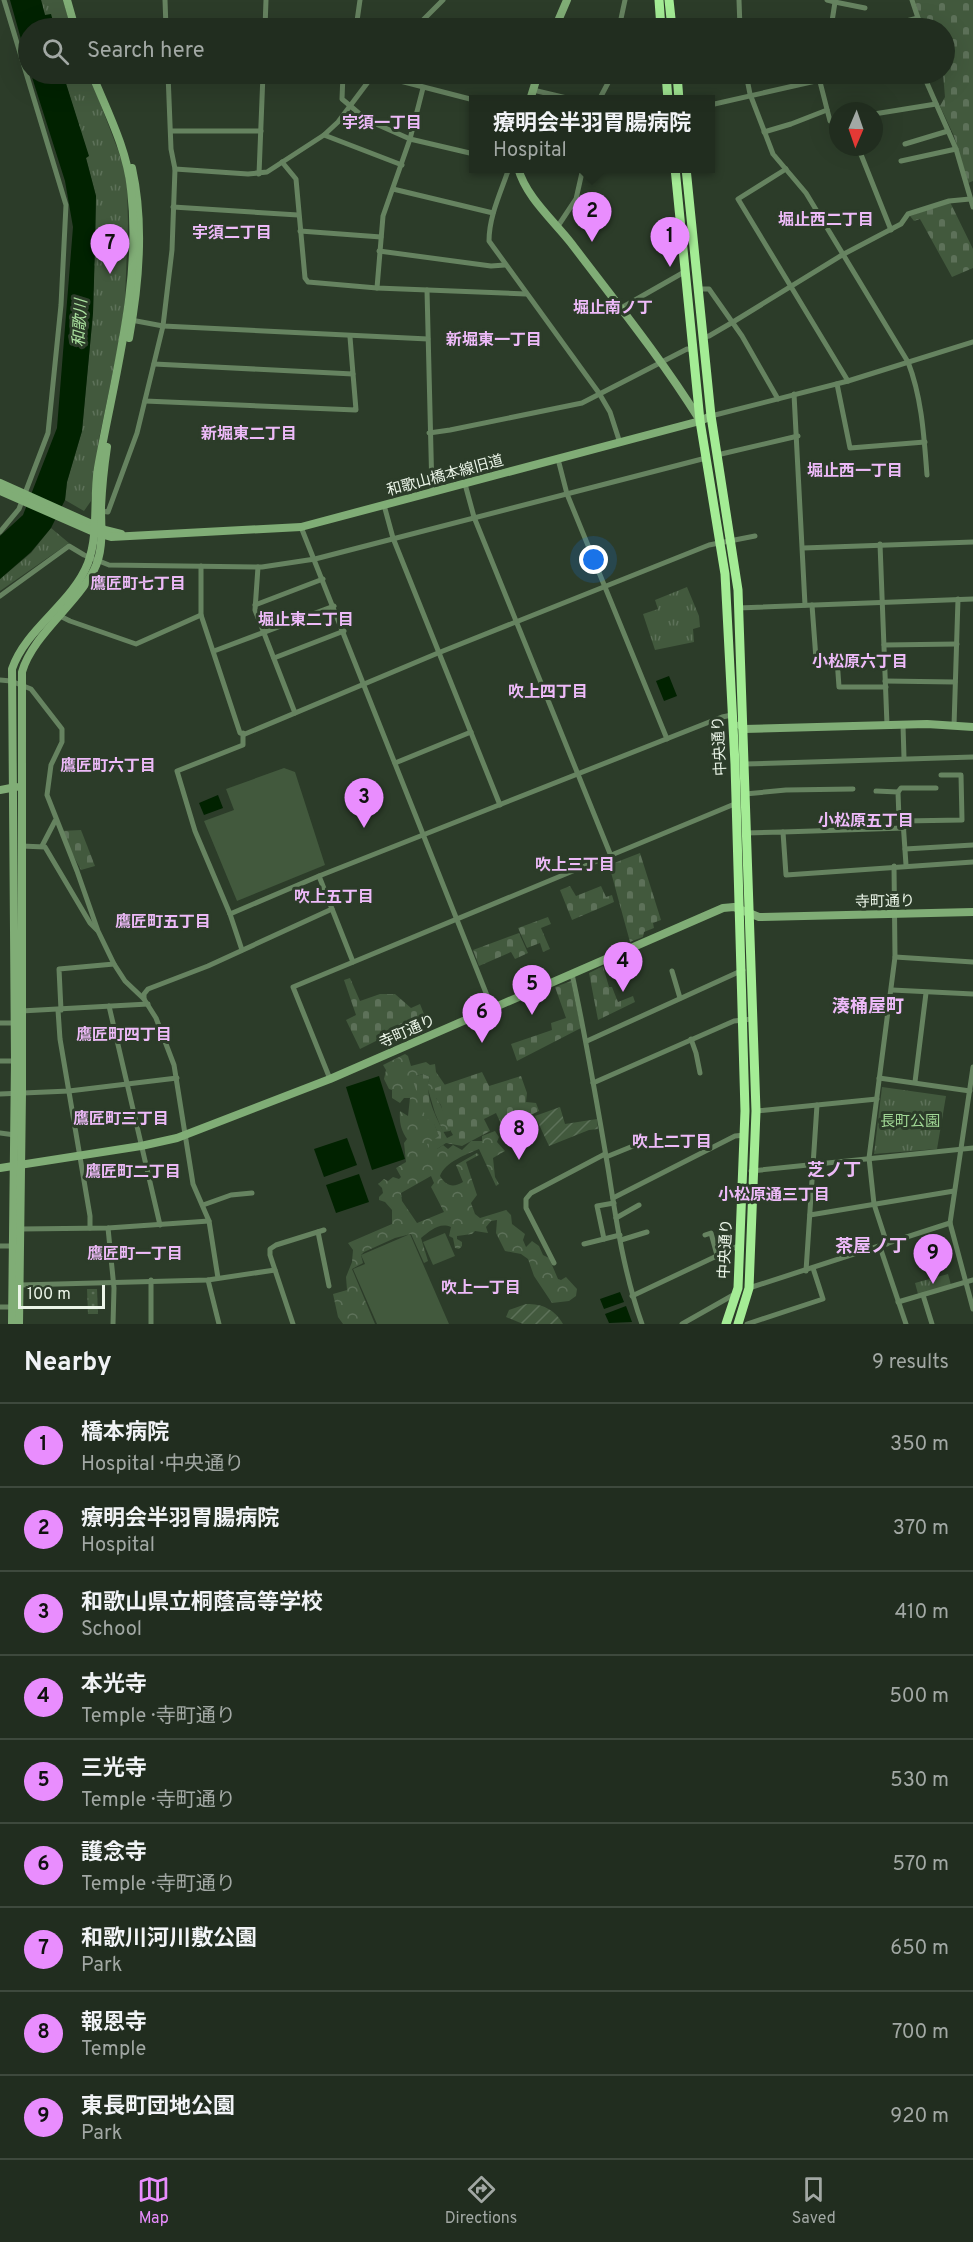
<!DOCTYPE html>
<html lang="en">
<head>
<meta charset="utf-8">
<style>
	body { margin:0; font-family:Overpass,"Noto Sans JP",sans-serif; background:#2d392c; color:#f1f3f6 }
	.compass { position:absolute; left:829px; top:102px; width:54px; height:54px; border-radius:50%; background:#212d1f; box-shadow:0 6px 24px #0002; rotate:182deg }
	.scale { position:absolute; left:18px; bottom:15px; width:87px; box-sizing:border-box; padding-left:6px; border:3px solid #ebf5e8; border-top:0; font-size:16px; line-height:21px; white-space:nowrap; color:#ebf5e8; -webkit-text-stroke:4px #2c3c29; paint-order:stroke }
	.you { position:absolute; left:594px; top:560px; width:21px; height:21px; margin:-15px; border:4px solid #fff; border-radius:50%; background:#1a73e8; box-shadow:0 0 0 9px #1a73e833 }
	.badge { display:grid; place-items:center; width:39px; height:39px; border-radius:50%; background:#e98dfe; color:#111; font-size:20px; font-weight:700 }
	.pin { position:absolute; translate:-50% -50px; filter:drop-shadow(0 2px 3px #0008) }
	.pin::after { content:''; position:absolute; top:32px; width:21px; height:18px; background:inherit; clip-path:polygon(0 0,100% 0,50% 100%) }
	.popup { position:absolute; left:469px; top:95px; width:246px; height:78px; box-sizing:border-box; display:grid; place-content:center; border-radius:0px; background:#212d1f; filter:drop-shadow(0 2px 4px #0005); font-size:20px; white-space:nowrap; color:#a2a8a4 }
	.popup b { font-size:22px; color:#f1f3f6 }
	.popup::after { content:''; position:absolute; left:50%; top:100%; margin-left:-12px; border:12px solid transparent; border-top-color:#212d1f }
	.list { margin:0; padding:0; list-style:none }
	h2 { display:flex; justify-content:space-between; align-items:center; height:78px; margin:0; padding:0 24px; font-size:26px }
	h2 small { font-size:20px; font-weight:400; color:#a2a8a4 }
	.list li { display:grid; grid-template-columns:39px 1fr auto; gap:18px; align-items:center; box-sizing:border-box; height:84px; padding:0 24px; border-top:2px solid #3e493d }
	.list b { display:block; font-size:22px; white-space:nowrap }
	.list p { margin:0; font-size:20px; white-space:nowrap; color:#a2a8a4 }
	.list em { font-size:20px; font-style:normal; color:#a2a8a4 }
	.icon { flex:none; width:33px; height:33px; fill:none; stroke:currentColor; stroke-width:2; stroke-linecap:round; stroke-linejoin:round }
	.map { position:relative; flex:none; width:973px; height:1324px; overflow:hidden }
	.search { position:absolute; background:#212d1f; box-shadow:0 6px 24px #0002; left:18px; right:18px; top:18px; height:66px; display:flex; align-items:center; gap:15px; box-sizing:border-box; padding:0 21px; border-radius:33px; color:#a2a8a4; font-size:22px }
	.sheet { height:834px; background:#212d1f }
	nav { display:flex; justify-content:space-around; align-items:center; box-sizing:border-box; height:84px; border-top:2px solid #3e493d; background:#212d1f; font-size:16px; color:#a2a8a4 }
	nav a { display:grid; justify-items:center; gap:3px }
	nav .on { color:#e98dfe }
	.map>svg:first-child { display:block }
	.grass { fill:url(#grass-dots) }
	.forest { fill:url(#forest-crowns); fill-rule:evenodd }
	.cemetery { fill:url(#cemetery-stones) }
	.park { fill:url(#park-tufts) }
	.garden { fill:url(#garden-furrows) }
	.pitch { fill:#42593d }
	.water { fill:#012200 }
	.lines { fill:none; stroke-linecap:round; stroke-linejoin:round }
	.street { stroke:#668360; stroke-width:5 }
	.secondary { stroke:#80ad76; stroke-width:8 }
	.highway { stroke:#a4ec95; stroke-width:9 }
	.labels { text-anchor:middle; stroke-width:6; stroke-linejoin:round; paint-order:stroke }
	.street-label { font-size:15px; fill:#ebf5e8; stroke:#2c3c29 }
	.park-label { font-size:15px; fill:#a0d795; stroke:#2c3c29 }
	.neighbourhood-label { font-size:16px; font-weight:bold; fill:#edbaf8; stroke:#2c3c29 }
	.water-label { font-size:16px; font-style:italic; fill:#ace3a0; stroke:#2c3c29 }
	.quarter-label { font-size:18px; font-weight:bold; fill:#edbaf8; stroke:#2c3c29 }
</style>
</head>
<body>
<div class="map">
<svg width="973" height="1324" viewBox="0 0 973 1324">
	<defs>
		<pattern id="grass-dots" width="8" height="8" patternUnits="userSpaceOnUse" patternTransform="scale(1.5)"><rect width="8" height="8" fill="#42593d"/><path d="M2 2h.1M6 6h.1" fill="none" stroke="#5d7159" stroke-width="1.8" stroke-linecap="round"/></pattern>
		<pattern id="forest-crowns" width="20" height="18" patternUnits="userSpaceOnUse" patternTransform="scale(1.5)"><rect width="20" height="18" fill="#42593d"/><path d="M2 6a3 3 0 1 1 6 0M12 15a3 3 0 1 1 6 0" fill="none" stroke="#5d7159"/></pattern>
		<pattern id="cemetery-stones" width="16" height="16" patternUnits="userSpaceOnUse" patternTransform="scale(1.5)"><rect width="16" height="16" fill="#42593d"/><path d="M2 7V4a2 2 0 0 1 4 0v3zM10 15v-3a2 2 0 0 1 4 0v3z" fill="#5d7159"/></pattern>
		<pattern id="park-tufts" width="24" height="20" patternUnits="userSpaceOnUse" patternTransform="scale(1.5)"><rect width="24" height="20" fill="#42593d"/><path d="M3 7l-1-3M5 7V3M7 7l1-3M15 17l-1-3M17 17v-4M19 17l1-3" fill="none" stroke="#5d7159"/></pattern>
		<pattern id="garden-furrows" width="10" height="10" patternUnits="userSpaceOnUse" patternTransform="scale(1.5)"><rect width="10" height="10" fill="#42593d"/><path d="M-1 1l2-2M0 10L10 0M9 11l2-2" fill="none" stroke="#5d7159"/></pattern>
	</defs>
	<rect width="100%" height="100%" fill="#2c3c29"/>
	<polygon class="grass" points="87,1289 97,1289 98,1314 88,1314"/>
	<path class="forest" d="M405,1054l3,2 3,10 15,-4 4,3 5,-1 1,8 11,16 -11,10c8,9 7,20 15,29l-1,4 -7,1 -8,-19 -8,-27 3,-9 -7,-3 -7,2 23,60 -2,13 6,-4 5,4 5,-4 9,5 9,-9h11v-5l13,-5 4,6 -2,5 8,9 -12,7 2,19 4,7 -3,2 -17,-37c-12,5 -34,13 -39,27 6,10 13,12 23,6l-7,-17 21,-12 2,2 -13,7 11,33 -6,8 4,11 5,4 26,-8 5,5 1,9 13,10 -2,6 3,7 6,-6 7,5 4,9 6,3 9,21 3,1 5,-3 11,12 -1,7 -7,5 -17,2 -18,-27 -6,-17 -7,-5 -16,-3 -9,-18 1,-13 -6,1 -5,6 2,6 -13,-2 -3,3 -15,2v3l5,3v4l-3,3 -4,-1 -2,-10 -4,-2 2,-9c-12,-5 -21,4 -30,11l7,23 -4,2 -13,-29 -16,4 -31,14 -3,3 2,8 -11,6 23,55h-32l-5,-7 -5,-23 14,-4 -1,-13 6,-15 1,-12 -5,-7 44,-19v-14l-7,-8 -6,-2v-3l4,-4 -1,-5 -4,-4 6,-5 4,2 5,-4 6,2 2,-2 -5,-9 10,-6 -2,-19 3,-4c-6,-8 -8,-18 -7,-28l8,5 2,-18h-6l-4,5 -8,-5v-8l-3,-1 -5,-10 2,-9 -3,-5zM431,1176l3,7 -3,4 13,25 -27,11 -15,-22 -1,-8z"/>
	<g class="cemetery">
		<polygon points="915,0 973,0 973,181 968,183 954,136 940,106 945,97 943,74 944,28 920,23"/>
		<polygon points="950,202 973,249 973,268 952,277 920,219 914,221 910,216"/>
		<polygon points="81,830 95,866 81,870 60,831"/>
		<polygon points="640,853 661,920 653,923 654,928 644,932 643,937 630,942 609,865"/>
		<polygon points="570,886 576,896 601,886 606,897 612,895 614,902 572,920 560,890"/>
		<polygon points="548,917 551,924 541,928 550,949 543,952 540,943 527,948 518,928"/>
		<polygon points="519,933 528,953 515,959 511,952 479,966 473,950"/>
		<polygon points="603,966 609,987 612,987 618,1002 633,996 635,1002 598,1020 589,973"/>
		<polygon points="350,978 360,1001 380,994 395,994 411,1008 420,1004 428,1024 407,1030 404,1027 360,1049 346,1020 356,1015 344,980"/>
		<polygon points="571,981 581,1028 517,1061 511,1044 552,1030 551,1023 566,1018 555,987"/>
		<path d="M482,1072l7,14 32,-10 6,17 -1,9 10,1 3,8 -36,17 -7,-15 -12,6 6,12 -28,15 -16,-3 -9,6 -3,10 -7,-15 12,-8 -5,-12 -8,-6 -13,-37 3,-5 7,-2 7,3c-7,18 8,44 17,61l6,-3 -9,-16 -3,-14 -8,-11 2,-6z"/>
	</g>
	<g class="park">
		<polygon points="41,0 63,0 71,28 49,28 48,24 52,21 45,15"/>
		<polygon points="63,74 89,74 124,166 127,187 128,224 125,299 120,338 99,439 91,501 84,511 65,500 67,482 82,431 93,313 96,196 86,158 88,155"/>
		<polygon points="51,528 69,543 0,591 0,579 31,553"/>
		<polygon points="687,587 699,616 700,627 693,629 694,642 655,650 643,614 658,609 655,600"/>
		<polygon points="882,1087 946,1096 937,1149 874,1154"/>
		<polygon points="948,1274 951,1285 918,1294 915,1283"/>
	</g>
	<g class="garden">
		<polygon points="560,1107 565,1124 597,1119 598,1129 589,1130 549,1146 535,1116"/>
		<path d="M526,1304c17,0 28,5 37,20h-40l-17,-7 3,-7z"/>
	</g>
	<g class="pitch">
		<polygon points="284,768 295,772 325,865 237,901 204,821 234,810 226,789"/>
		<polygon points="445,1233 455,1256 433,1265 423,1242"/>
		<polygon points="410,1234 449,1324 377,1324 353,1269 365,1264 361,1255"/>
	</g>
	<g class="water">
		<polygon points="10,0 41,0 45,15 51,14 53,21 48,24 49,28 28,28 28,64"/>
		<polygon points="31,74 63,74 89,156 86,158 96,196 95,248 93,313 82,431 67,482 65,500 51,528 31,552 0,579 0,536 23,515 57,428 73,227 65,181"/>
		<polygon points="669,676 677,696 664,701 656,681"/>
		<polygon points="218,795 223,808 204,815 199,803"/>
		<polygon points="379,1076 405,1159 372,1170 346,1087"/>
		<polygon points="347,1138 357,1165 324,1177 314,1149"/>
		<polygon points="359,1174 369,1202 336,1213 326,1185"/>
		<polygon points="620,1292 624,1302 604,1309 600,1299"/>
		<polygon points="626,1306 632,1322 609,1323 605,1314"/>
	</g>
	<g class="lines">
		<g class="street">
			<polyline points="165,0 166,28"/>
			<polyline points="739,0 740,28"/>
			<polyline points="827,0 835,2 831,28"/>
			<polyline points="912,0 918,18 918,28"/>
			<polyline points="835,2 865,8"/>
			<polyline points="166,23 227,28"/>
			<polyline points="265,28 266,0"/>
			<polyline points="356,28 360,0"/>
			<polyline points="415,28 443,0"/>
			<polyline points="619,28 625,0"/>
			<polyline points="879,28 918,18"/>
			<polyline points="343,74 342,99 367,120 410,139 474,154"/>
			<polyline points="373,74 474,100"/>
			<path d="M746,74l4,20 23,60 33,39 102,169c14,36 16,75 19,113"/>
			<polyline points="818,74 830,121 838,120"/>
			<polyline points="923,74 956,149 973,207"/>
			<polyline points="533,90 575,100"/>
			<polyline points="599,100 609,81 611,74"/>
			<polyline points="710,105 820,80"/>
			<polyline points="874,114 936,104"/>
			<polyline points="171,131 261,131"/>
			<polyline points="764,132 791,124 827,110"/>
			<polyline points="324,135 402,165"/>
			<polyline points="905,144 948,131"/>
			<polyline points="858,147 891,230"/>
			<polyline points="901,161 956,149"/>
			<polyline points="282,162 296,179 305,278 308,282 377,288 526,294"/>
			<path d="M509,168c-8,24 -20,48 -20,73l110,152 11,19 10,31"/>
			<polyline points="175,169 248,174 267,172 324,135 338,122 374,74"/>
			<polyline points="786,169 738,199 848,381"/>
			<polyline points="259,174 263,74"/>
			<polyline points="393,189 493,213"/>
			<polyline points="173,207 298,215"/>
			<polyline points="558,226 576,199 583,168"/>
			<polyline points="300,231 381,237"/>
			<polyline points="379,251 491,266 505,265"/>
			<polyline points="377,288 383,216 410,139 423,88"/>
			<polyline points="699,289 709,289 742,336 778,399"/>
			<polyline points="427,290 432,492"/>
			<polyline points="621,308 686,271"/>
			<polyline points="131,320 163,326 428,339"/>
			<polyline points="704,337 709,336 733,322 842,255 901,224 908,214 949,201 970,199"/>
			<polyline points="154,364 353,374 350,337"/>
			<polyline points="837,384 850,448 925,442"/>
			<polyline points="794,394 805,605"/>
			<polyline points="145,401 356,410 353,374"/>
			<polyline points="711,416 848,381 973,342"/>
			<polyline points="429,433 450,430 582,403 687,349 694,350"/>
			<polyline points="717,455 798,436"/>
			<polyline points="558,459 567,494 667,739"/>
			<polyline points="465,484 474,517 611,856"/>
			<polyline points="384,505 393,538 500,805"/>
			<polyline points="101,511 108,512 137,433 163,326 172,250 175,169 171,149 168,74"/>
			<polyline points="301,527 492,1008"/>
			<polyline points="0,532 19,509 48,433 61,305 66,205 4,0"/>
			<polyline points="880,544 887,725"/>
			<polyline points="803,548 973,542"/>
			<polyline points="201,566 201,615 240,733 245,734 438,653 709,545 755,536"/>
			<polyline points="258,567 255,610 295,713"/>
			<polyline points="0,596 69,546 84,555 109,565 262,567 315,559 706,458"/>
			<polyline points="255,605 323,579"/>
			<polyline points="812,605 816,659 837,659 839,687 886,687"/>
			<polyline points="738,608 973,599"/>
			<polyline points="58,615 70,621 136,644 201,615"/>
			<polyline points="884,645 957,644"/>
			<polyline points="214,651 334,606"/>
			<polyline points="274,658 344,631"/>
			<polyline points="0,680 11,681 31,689 62,729 62,742 51,765 47,795 77,871 98,931 114,964 125,981 144,999 156,1018 174,1065 193,1184 209,1221 218,1278"/>
			<polyline points="885,681 955,682"/>
			<polyline points="903,725 904,758"/>
			<polyline points="954,726 958,599"/>
			<polyline points="395,763 471,732"/>
			<polyline points="745,764 973,757"/>
			<polyline points="876,791 898,792 899,819 903,821"/>
			<polyline points="898,792 901,788 936,788"/>
			<polyline points="745,794 786,790 853,789"/>
			<polyline points="783,832 904,828"/>
			<polyline points="746,833 783,832 786,875 973,862"/>
			<polyline points="21,846 45,847 90,923 97,930"/>
			<polyline points="42,846 55,821"/>
			<polyline points="905,849 973,845"/>
			<polyline points="906,865 903,821 962,820 961,775 941,775"/>
			<polyline points="319,876 353,962"/>
			<polyline points="230,914 319,876 722,717 732,715"/>
			<polyline points="242,950 230,914 195,831 177,771 243,745 243,733"/>
			<polyline points="895,957 973,962"/>
			<polyline points="672,971 680,998"/>
			<path d="M572,974c14,64 25,129 36,194 8,52 16,106 34,156"/>
			<polyline points="892,990 973,994"/>
			<polyline points="144,999 144,994 148,989 208,966 332,909"/>
			<polyline points="109,1006 160,1225"/>
			<polyline points="58,1010 60,1039 90,1216 90,1228"/>
			<polyline points="61,1010 59,969 114,964"/>
			<polyline points="21,1011 148,1004"/>
			<polyline points="0,1023 18,1023"/>
			<polyline points="691,1039 696,1053 700,1073"/>
			<polyline points="587,1041 743,970"/>
			<polyline points="0,1061 18,1061"/>
			<polyline points="973,1067 950,1223 973,1309"/>
			<polyline points="879,1078 970,1091"/>
			<polyline points="330,1079 293,987 737,803"/>
			<polyline points="915,1082 926,993"/>
			<polyline points="593,1083 734,1021 752,1019"/>
			<polyline points="0,1094 69,1091 177,1078"/>
			<polyline points="756,1111 877,1099"/>
			<polyline points="0,1133 15,1135"/>
			<polyline points="606,1157 643,1142"/>
			<polyline points="751,1171 973,1148"/>
			<polyline points="613,1198 735,1136 745,1135"/>
			<polyline points="203,1205 231,1195 252,1193"/>
			<polyline points="810,1215 954,1191"/>
			<polyline points="616,1218 639,1205"/>
			<polyline points="108,1228 114,1288 113,1324"/>
			<polyline points="21,1229 108,1228 209,1221"/>
			<polyline points="318,1232 329,1286"/>
			<polyline points="705,1235 711,1233 717,1255"/>
			<polyline points="604,1239 597,1206 614,1203"/>
			<polyline points="621,1240 647,1232"/>
			<polyline points="584,1244 620,1235"/>
			<polyline points="887,1244 874,1204 869,1158 895,957 894,866"/>
			<polyline points="0,1246 13,1246"/>
			<polyline points="880,1247 906,1324"/>
			<polyline points="554,1263 526,1208 526,1199 531,1193 605,1154"/>
			<polyline points="806,1271 817,1105"/>
			<polyline points="151,1280 151,1324"/>
			<polyline points="208,1280 219,1324"/>
			<polyline points="20,1285 208,1280 275,1270"/>
			<polyline points="749,1288 950,1223"/>
			<polyline points="923,1295 932,1324"/>
			<polyline points="632,1296 740,1245"/>
			<polyline points="898,1302 973,1280"/>
			<polyline points="0,1307 13,1307"/>
			<polyline points="293,1324 270,1255 270,1249 276,1245 324,1230"/>
			<polyline points="682,1324 735,1294"/>
			<polyline points="747,1324 823,1299 813,1268"/>
		</g>
		<g class="secondary">
			<polyline points="67,0 75,28"/>
			<polyline points="555,28 567,0"/>
			<polyline points="530,100 538,74"/>
			<path d="M518,168c8,29 35,52 53,75 44,58 90,115 128,176"/>
			<path d="M129,338c10,-54 15,-116 3,-170"/>
			<polyline points="0,483 105,530 121,534"/>
			<polyline points="0,491 94,532 111,537 301,527 700,421 711,416"/>
			<polyline points="740,725 744,729 927,724 973,727"/>
			<polyline points="0,790 16,787"/>
			<polyline points="0,1168 141,1146 177,1138 330,1079 723,908 734,907 759,917 973,912"/>
			<path d="M12,1324l3,-263 -3,-392c14,-41 60,-65 76,-106 11,-30 5,-64 10,-95 16,-91 44,-185 33,-279 -4,-40 -24,-78 -39,-115"/>
			<path d="M19,1324l3,-231v-421c10,-36 54,-67 72,-102 10,-20 7,-42 7,-63 1,-21 3,-40 6,-60"/>
		</g>
		<g class="highway">
			<polyline points="659,0 661,28"/>
			<polyline points="669,0 672,28"/>
			<polyline points="666,74 668,100"/>
			<polyline points="677,74 679,100"/>
			<polyline points="675,168 700,421 725,574 735,764 745,1111 738,1288 726,1324"/>
			<polyline points="686,168 711,416 738,590 756,1111 749,1288 738,1324"/>
		</g>
	</g>
	<g class="labels">
		<g class="street-label">
			<text transform="translate(445 475) rotate(-15)" y="5">和歌山橋本線旧道</text>
			<text transform="translate(719 746) rotate(-93)" y="5">中央通り</text>
			<text transform="translate(885 901) rotate(-1)" y="5">寺町通り</text>
			<text transform="translate(407 1031) rotate(-24)" y="5">寺町通り</text>
			<text transform="translate(725 1249) rotate(-87)" y="5">中央通り</text>
		</g>
		<g class="park-label">
			<text x="910" y="1126">長町公園</text>
		</g>
		<g class="neighbourhood-label">
			<text x="382" y="128">宇須一丁目</text>
			<text x="826" y="225">堀止西二丁目</text>
			<text x="232" y="238">宇須二丁目</text>
			<text x="613" y="313">堀止南ノ丁</text>
			<text x="494" y="345">新堀東一丁目</text>
			<text x="249" y="439">新堀東二丁目</text>
			<text x="855" y="476">堀止西一丁目</text>
			<text x="138" y="589">鷹匠町七丁目</text>
			<text x="306" y="625">堀止東二丁目</text>
			<text x="860" y="667">小松原六丁目</text>
			<text x="548" y="697">吹上四丁目</text>
			<text x="108" y="771">鷹匠町六丁目</text>
			<text x="866" y="826">小松原五丁目</text>
			<text x="575" y="870">吹上三丁目</text>
			<text x="334" y="902">吹上五丁目</text>
			<text x="163" y="927">鷹匠町五丁目</text>
			<text x="124" y="1040">鷹匠町四丁目</text>
			<text x="121" y="1124">鷹匠町三丁目</text>
			<text x="672" y="1147">吹上二丁目</text>
			<text x="133" y="1177">鷹匠町二丁目</text>
			<text x="774" y="1200">小松原通三丁目</text>
			<text x="135" y="1259">鷹匠町一丁目</text>
			<text x="481" y="1293">吹上一丁目</text>
		</g>
		<g class="water-label">
			<text transform="translate(79 323) rotate(-87)" y="6">和歌川</text>
		</g>
		<g class="quarter-label">
			<text x="868" y="1012">湊桶屋町</text>
			<text x="834" y="1176">芝ノ丁</text>
			<text x="871" y="1252">茶屋ノ丁</text>
		</g>
	</g>
</svg>
<svg class="compass" viewBox="-18 -18 36 36"><path d="M0-13l5 13h-10z" fill="#e53935"/><path d="M0 13l5-13h-10z" fill="#a2a8a4"/></svg>
<div class="scale">100 m</div>
<div class="you"></div>
<div class="pin badge" style="left:670px;top:267px">1</div>
<div class="pin badge" style="left:592px;top:242px">2</div>
<div class="popup"><b>療明会半羽胃腸病院</b>Hospital</div>
<div class="pin badge" style="left:364px;top:828px">3</div>
<div class="pin badge" style="left:623px;top:992px">4</div>
<div class="pin badge" style="left:532px;top:1015px">5</div>
<div class="pin badge" style="left:482px;top:1043px">6</div>
<div class="pin badge" style="left:110px;top:274px">7</div>
<div class="pin badge" style="left:519px;top:1160px">8</div>
<div class="pin badge" style="left:933px;top:1284px">9</div>
<div class="search"><svg class="icon" aria-label="search" viewBox="0 0 24 24"><circle cx="10" cy="10" r="6"/><path d="M15 15l6 6"/></svg>Search here</div>
</div>
<section class="sheet">
<h2>Nearby<small>9 results</small></h2>
<ul class="list">
<li><span class="badge">1</span><div><b>橋本病院</b><p>Hospital · 中央通り</p></div><em>350 m</em></li>
<li><span class="badge">2</span><div><b>療明会半羽胃腸病院</b><p>Hospital</p></div><em>370 m</em></li>
<li><span class="badge">3</span><div><b>和歌山県立桐蔭高等学校</b><p>School</p></div><em>410 m</em></li>
<li><span class="badge">4</span><div><b>本光寺</b><p>Temple · 寺町通り</p></div><em>500 m</em></li>
<li><span class="badge">5</span><div><b>三光寺</b><p>Temple · 寺町通り</p></div><em>530 m</em></li>
<li><span class="badge">6</span><div><b>護念寺</b><p>Temple · 寺町通り</p></div><em>570 m</em></li>
<li><span class="badge">7</span><div><b>和歌川河川敷公園</b><p>Park</p></div><em>650 m</em></li>
<li><span class="badge">8</span><div><b>報恩寺</b><p>Temple</p></div><em>700 m</em></li>
<li><span class="badge">9</span><div><b>東長町団地公園</b><p>Park</p></div><em>920 m</em></li>
</ul>
</section>
<nav>
<a class="on"><svg class="icon" aria-label="map" viewBox="0 0 24 24"><path d="M3 6l6-2 6 2 6-2v14l-6 2-6-2-6 2zM9 4v14M15 6v14"/></svg>Map</a>
<a><svg class="icon" aria-label="directions" viewBox="0 0 24 24"><path d="M12 3l9 9-9 9-9-9zM9 14v-3h6M13 9l2 2-2 2"/></svg>Directions</a>
<a><svg class="icon" aria-label="saved" viewBox="0 0 24 24"><path d="M7 4h10v16l-5-4-5 4z"/></svg>Saved</a>
</nav>
</body>
</html>
